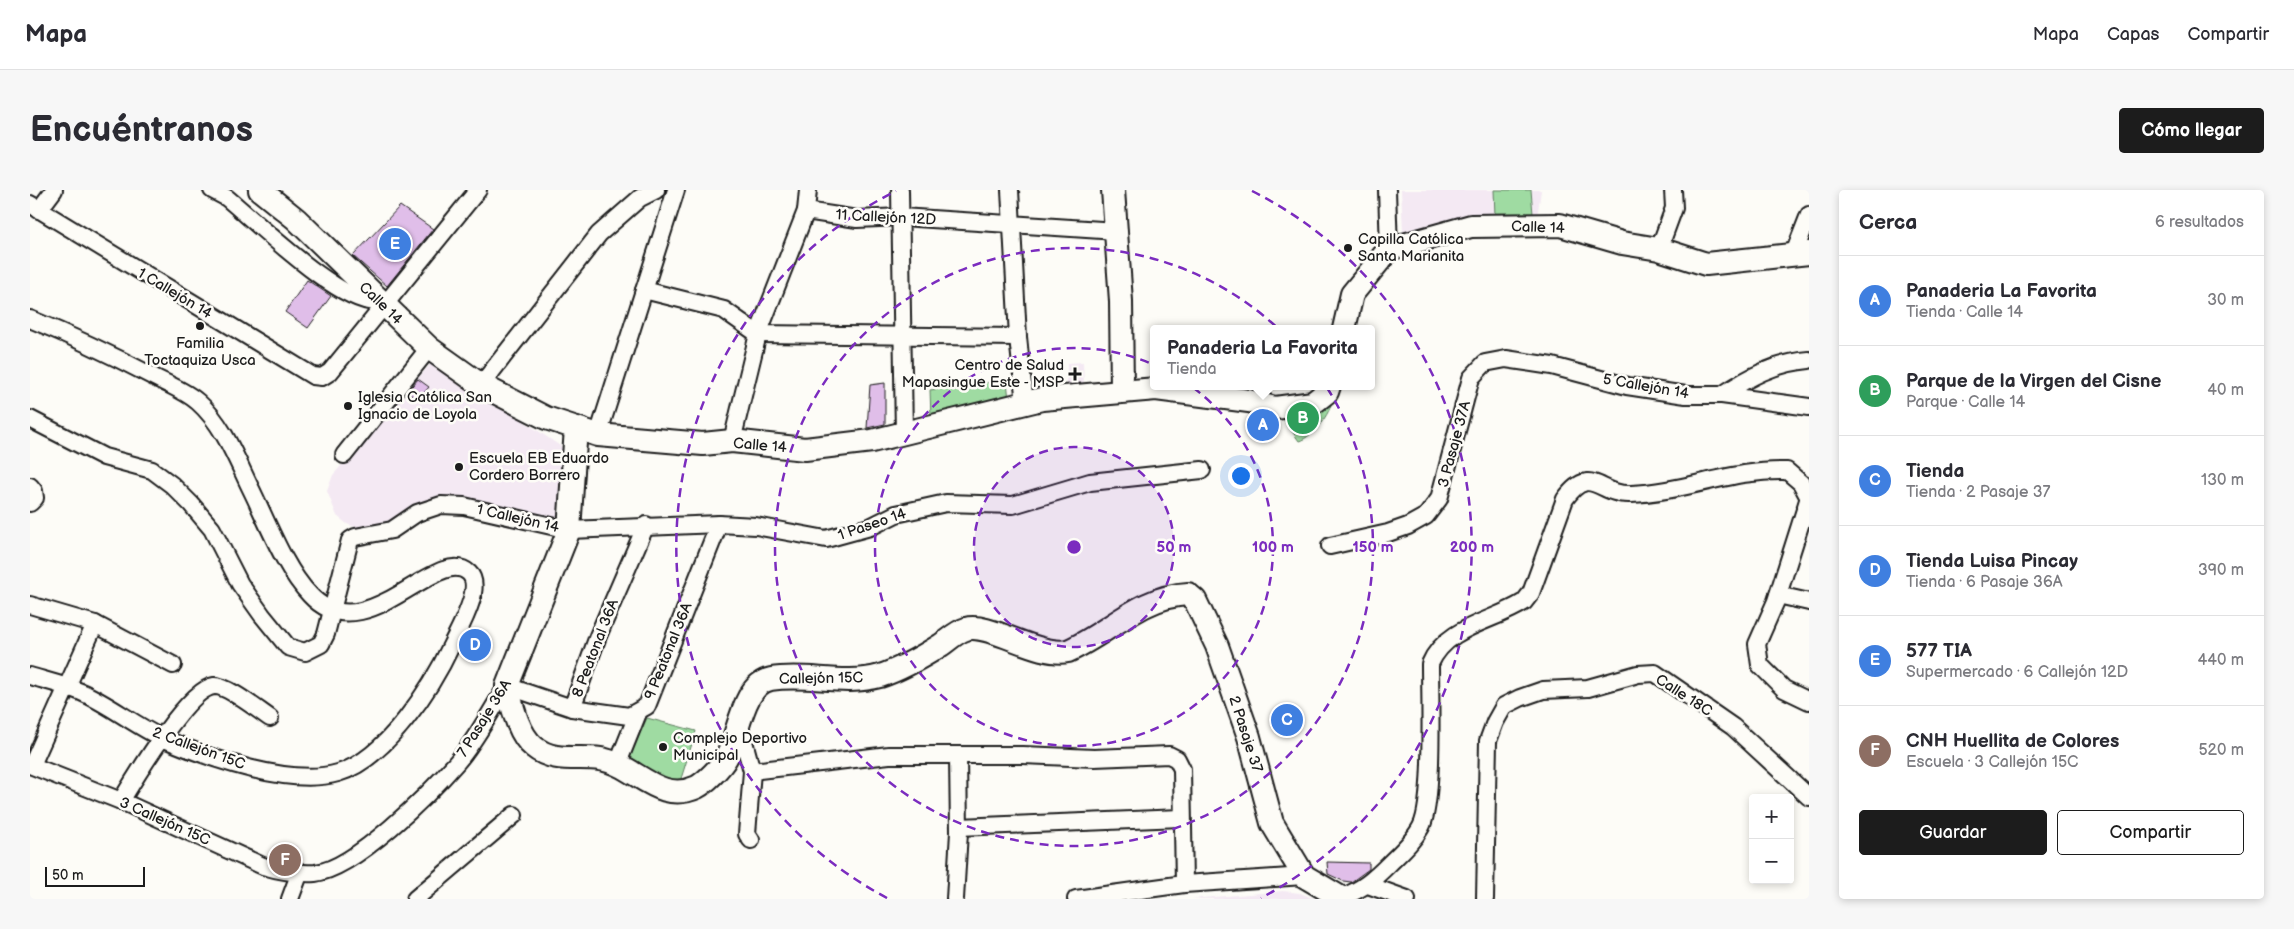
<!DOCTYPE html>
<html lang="es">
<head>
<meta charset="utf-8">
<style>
	body { margin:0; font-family:"Balsamiq Sans",sans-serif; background:#f7f7f7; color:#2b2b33 }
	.controls { position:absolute; right:15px; bottom:15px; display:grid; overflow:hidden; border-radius:5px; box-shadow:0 2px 8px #0003 }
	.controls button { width:45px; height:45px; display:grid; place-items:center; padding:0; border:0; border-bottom:1px solid #e1e1e2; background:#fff; color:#2b2b33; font:25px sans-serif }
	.scale { position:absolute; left:15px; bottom:12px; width:100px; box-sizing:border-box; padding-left:5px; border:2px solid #1c1c1c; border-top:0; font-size:14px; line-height:18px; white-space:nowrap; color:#1c1c1c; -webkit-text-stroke:4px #fdfcf7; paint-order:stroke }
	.you { position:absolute; left:1210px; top:285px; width:18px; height:18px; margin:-12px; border:4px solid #fff; border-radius:50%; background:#1a73e8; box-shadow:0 0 0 8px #1a73e833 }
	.badge { display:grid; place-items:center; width:32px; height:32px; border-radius:50%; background:#1c1c1c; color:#fff; font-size:16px; font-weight:700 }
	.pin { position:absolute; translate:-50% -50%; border:2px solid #fff; box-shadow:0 1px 5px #0006 }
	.popup { position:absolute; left:1120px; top:135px; width:225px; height:65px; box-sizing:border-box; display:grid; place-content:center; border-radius:5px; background:#fff; filter:drop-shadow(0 1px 4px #0005); font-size:16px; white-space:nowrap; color:#7c7c81 }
	.popup b { font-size:19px; color:#2b2b33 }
	.popup::after { content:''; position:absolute; left:50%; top:100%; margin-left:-10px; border:10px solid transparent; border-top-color:#fff }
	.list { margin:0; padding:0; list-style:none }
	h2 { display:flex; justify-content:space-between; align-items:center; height:65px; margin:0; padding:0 20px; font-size:21px }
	h2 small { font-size:16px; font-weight:400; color:#7c7c81 }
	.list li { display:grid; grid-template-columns:32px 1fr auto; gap:15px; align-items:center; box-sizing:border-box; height:90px; padding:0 20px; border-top:1px solid #e1e1e2 }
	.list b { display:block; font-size:19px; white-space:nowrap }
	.list p { margin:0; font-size:16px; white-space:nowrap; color:#7c7c81 }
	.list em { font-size:16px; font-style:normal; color:#7c7c81 }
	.actions { display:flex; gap:10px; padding:15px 20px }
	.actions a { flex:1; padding:11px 0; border:1px solid #1c1c1c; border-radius:5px; text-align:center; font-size:18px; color:#1c1c1c }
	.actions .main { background:#1c1c1c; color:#fff }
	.map { position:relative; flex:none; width:1779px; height:709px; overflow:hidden; border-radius:5px }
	header { display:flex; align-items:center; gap:30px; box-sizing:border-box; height:70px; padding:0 25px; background:#fff; border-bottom:1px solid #e1e1e2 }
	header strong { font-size:24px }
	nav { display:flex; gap:28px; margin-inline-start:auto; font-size:18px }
	.intro { display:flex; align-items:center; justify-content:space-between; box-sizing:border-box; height:120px; padding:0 30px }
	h1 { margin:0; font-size:35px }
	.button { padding:12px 22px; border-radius:5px; background:#1c1c1c; color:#fff; font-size:18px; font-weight:700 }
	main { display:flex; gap:30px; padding:0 30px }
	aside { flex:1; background:#fff; border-radius:5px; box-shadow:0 2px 8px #0003 }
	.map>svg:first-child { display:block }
	.built { fill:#f4e9f3 }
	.green { fill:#9fdba2; stroke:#5e7c5f }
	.building { fill:#e0bee9; stroke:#1c1c1c }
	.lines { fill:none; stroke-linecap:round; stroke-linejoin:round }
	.street-casing { stroke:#1c1c1c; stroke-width:20 }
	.secondary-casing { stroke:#1c1c1c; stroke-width:26 }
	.street { stroke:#fdfcf7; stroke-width:16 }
	.secondary { stroke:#fdfcf7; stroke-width:22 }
	.ring { fill:none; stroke:#7b2cbf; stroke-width:2.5; stroke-dasharray:9 6 }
	.poi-dot { fill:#1c1c1c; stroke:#fdfcf7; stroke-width:2 }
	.labels { text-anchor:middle; stroke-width:5; stroke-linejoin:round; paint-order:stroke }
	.street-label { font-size:15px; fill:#1c1c1c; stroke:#fdfcf7 }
	.poi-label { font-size:15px; fill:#1c1c1c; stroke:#fdfcf7; text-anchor:start }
	.centre { fill:#7b2cbf; stroke:#fdfcf7; stroke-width:2.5 }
	.ring-label { font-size:15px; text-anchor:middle; font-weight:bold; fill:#7b2cbf; stroke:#fdfcf7; stroke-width:5; stroke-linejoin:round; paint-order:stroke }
</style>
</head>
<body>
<header>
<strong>Mapa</strong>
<nav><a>Mapa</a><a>Capas</a><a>Compartir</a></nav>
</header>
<div class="intro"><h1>Encuéntranos</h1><a class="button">Cómo llegar</a></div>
<main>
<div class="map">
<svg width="1779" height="709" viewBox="0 0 1779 709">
	<rect width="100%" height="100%" fill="#fdfcf7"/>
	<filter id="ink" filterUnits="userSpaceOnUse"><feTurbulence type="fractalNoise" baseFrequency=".02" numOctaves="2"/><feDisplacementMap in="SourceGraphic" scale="10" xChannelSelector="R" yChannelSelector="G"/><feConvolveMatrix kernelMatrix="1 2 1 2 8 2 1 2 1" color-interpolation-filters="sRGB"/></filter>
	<g filter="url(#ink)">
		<g class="built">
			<polygon points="1371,0 1511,0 1507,28 1450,27 1373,42"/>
			<polygon points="404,170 536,260 535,330 407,310 366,332 333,340 317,334 307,326 297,301 303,285"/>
			<polygon points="1053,172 1054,194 1037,196 1037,173"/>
			<polygon points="252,654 267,656 262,678 245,674"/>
			<polygon points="1253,701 1270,703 1285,709 1161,709"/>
		</g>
		<g class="green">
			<polygon points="1464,0 1501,0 1503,24 1465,26"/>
			<polygon points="977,190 979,211 901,228 900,200"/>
			<path d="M1302,210c-1,13 -19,37 -33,41l-17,-24z"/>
			<polygon points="617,528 666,541 649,595 597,573"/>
		</g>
		<g class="building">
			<polygon points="370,16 403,39 357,96 323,66"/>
			<polygon points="277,90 301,106 278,138 255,122"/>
			<polygon points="388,189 399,197 388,210 377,202"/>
			<polygon points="855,193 855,234 837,238 840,195"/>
			<polygon points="1297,672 1339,673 1339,679 1321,692 1313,691 1298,684"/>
		</g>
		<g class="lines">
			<defs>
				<g id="street">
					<path d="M182,0l15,8c27,22 119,112 152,103"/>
					<polyline points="870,0 874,244"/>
					<polyline points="980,0 988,147 995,214"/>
					<polyline points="1357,0 1359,59"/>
					<polyline points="0,14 283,186 292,187 300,182 448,0"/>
					<polyline points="9,20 24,0"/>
					<polyline points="776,21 778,0"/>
					<polyline points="1629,59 1644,18 1643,0"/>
					<polyline points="1763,66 1779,25"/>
					<polyline points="614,100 694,120 728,144 988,147"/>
					<path d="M0,129c42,17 82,36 122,57 15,8 34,15 46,26 25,22 38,56 52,85 17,34 34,81 60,108 55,59 127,-52 159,-22 15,14 -10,56 -17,71 -20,43 -66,115 -114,129 -48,14 -130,-15 -176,-35 -28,-13 -53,-34 -81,-46 -17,-7 -34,-11 -51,-16"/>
					<polyline points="451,195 569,44 610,8 626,0"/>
					<path d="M1692,205c27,-18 53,-32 87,-35"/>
					<polyline points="0,229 74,267 122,280 142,295 161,314 182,339 210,394 232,425 258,457 275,462 291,454 296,444 320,350 325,347 362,340 387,323 411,315 434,316 539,340 689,334 726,336 796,349 840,337 866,324 916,313 983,315 1060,292 1172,280"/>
					<polyline points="568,245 646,0"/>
					<polyline points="702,251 728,144 776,21 827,29 871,27 1087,41"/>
					<polyline points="314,265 399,158"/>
					<polyline points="0,296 4,301 5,308 0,313"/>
					<polyline points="1779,307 1746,411 1727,454 1730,475 1754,499 1779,511"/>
					<polyline points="1300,356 1358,343 1378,336 1396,326 1409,309 1441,188 1455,173 1476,169 1522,176 1597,196 1656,205 1692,205 1779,217"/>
					<polyline points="1748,405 1779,412"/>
					<polyline points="0,415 65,434 143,475"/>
					<polyline points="542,518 599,526 617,516 689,334"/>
					<polyline points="709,533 722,581 717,644 721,650"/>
					<polyline points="588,573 608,523"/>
					<path d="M0,575l91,36 142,65c17,5 34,8 52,7 40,-4 116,-81 142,-111 19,-22 34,-52 50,-76l65,22 26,-72 48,-111"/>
					<polyline points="2,575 65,434"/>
					<polyline points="722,581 859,565 993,565 1064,568 1139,565 1147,569 1152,579 1154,694"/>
					<path d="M91,611c14,-23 67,-112 93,-115 13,-1 44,24 56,32"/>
					<polyline points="929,637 1151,628"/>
					<polyline points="1338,695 1377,709"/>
					<path d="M1312,707c20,-7 32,-18 47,-33 11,-11 24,-22 32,-37 13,-24 9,-130 9,-163 16,-38 63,-42 94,-62l7,-9 34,-94c26,-36 34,-3 66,-5 53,-2 103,-25 156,-23l14,12 8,15"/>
					<polyline points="260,709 270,682"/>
					<polyline points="385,709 484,625"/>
					<polyline points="925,709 929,642 928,566"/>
					<polyline points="1046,709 1154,694 1274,686"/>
					<polyline points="1455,709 1458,551 1465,532 1474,516 1490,508 1513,500 1558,498 1608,484 1625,483 1703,537 1779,607"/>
				</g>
				<g id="secondary">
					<polyline points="230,0 266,29 399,158 451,195 516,228 568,245 673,254 702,251 775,259 842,251 1012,209 1126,199 1219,211 1245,218 1283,213 1297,202 1299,196"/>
					<polyline points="1083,0 1091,111 1092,201"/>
					<polyline points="1314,139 1322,104 1359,59 1441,36 1530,35 1592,53 1629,59 1676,74 1779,63"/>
					<path d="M546,238l-7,102 -62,156c5,19 11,48 27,61 19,16 44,9 66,12 35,5 58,46 97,28 9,-5 24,-20 29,-29 13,-22 16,-74 45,-79 36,-6 73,7 109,-3 22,-7 42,-19 61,-31 7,-5 17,-14 25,-16 23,-7 71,28 102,22 41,-18 73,-55 120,-57l7,6 22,46 32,91 23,86 32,53 39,23"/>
				</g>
			</defs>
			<use href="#street" class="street-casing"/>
			<use href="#secondary" class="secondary-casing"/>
			<use href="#street" class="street"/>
			<use href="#secondary" class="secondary"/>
		</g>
	</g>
	<circle cx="1044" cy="357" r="100" fill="#7b2cbf" fill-opacity=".12"/>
	<g class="ring">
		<circle cx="1044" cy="357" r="100"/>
		<circle cx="1044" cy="357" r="199"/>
		<circle cx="1044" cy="357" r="299"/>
		<path d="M857 708A398 398 0 0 1 866 1M1222 1A398 398 0 0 1 1231 708"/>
	</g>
	<g class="poi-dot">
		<circle cx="1318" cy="58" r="5"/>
		<circle cx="170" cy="136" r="5"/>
		<path d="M1042.5 176.5h5v5h5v5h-5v5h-5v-5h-5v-5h5z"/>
		<circle cx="318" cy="216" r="5"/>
		<circle cx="429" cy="277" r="5"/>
		<circle cx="633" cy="557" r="5"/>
	</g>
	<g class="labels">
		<g class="street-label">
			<text transform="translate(856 27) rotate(3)" y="5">11 Callejón 12D</text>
			<text transform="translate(1508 37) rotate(2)" y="5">Calle 14</text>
			<text transform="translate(145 103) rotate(31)" y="5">1 Callejón 14</text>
			<text transform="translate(351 113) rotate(44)" y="5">Calle 14</text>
			<text transform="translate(1616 196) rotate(10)" y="5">5 Callejón 14</text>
			<text transform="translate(1424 254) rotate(-75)" y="5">3 Pasaje 37A</text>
			<text transform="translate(730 255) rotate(5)" y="5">Calle 14</text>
			<text transform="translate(488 328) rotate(13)" y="5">1 Callejón 14</text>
			<text transform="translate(842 334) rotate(-19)" y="5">1 Paseo 14</text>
			<text transform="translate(565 458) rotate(-69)" y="5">8 Peatonal 36A</text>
			<text transform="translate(638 461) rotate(-68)" y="5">9 Peatonal 36A</text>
			<text transform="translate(791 488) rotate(-1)" y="5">Callejón 15C</text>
			<text transform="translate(1654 505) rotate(33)" y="5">Calle 18C</text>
			<text transform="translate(454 528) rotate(-58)" y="5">7 Pasaje 36A</text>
			<text transform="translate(1216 544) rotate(72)" y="5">2 Pasaje 37</text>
			<text transform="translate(169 558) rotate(20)" y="5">2 Callejón 15C</text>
			<text transform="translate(135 631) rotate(24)" y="5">3 Callejón 15C</text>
		</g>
		<g class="poi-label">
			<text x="1328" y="54">Capilla Católica<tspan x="1328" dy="17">Santa Marianita</tspan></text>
			<text x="170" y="158" text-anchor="middle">Familia<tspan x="170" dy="17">Toctaquiza Usca</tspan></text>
			<text x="1034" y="180" text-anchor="end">Centro de Salud<tspan x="1034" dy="17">Mapasingue Este - MSP</tspan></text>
			<text x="328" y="212">Iglesia Católica San<tspan x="328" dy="17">Ignacio de Loyola</tspan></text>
			<text x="439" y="273">Escuela EB Eduardo<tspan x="439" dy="17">Cordero Borrero</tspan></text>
			<text x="643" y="553">Complejo Deportivo<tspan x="643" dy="17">Municipal</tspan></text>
		</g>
	</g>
	<circle cx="1044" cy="357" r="8" class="centre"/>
	<g class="ring-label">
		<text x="1144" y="362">50 m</text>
		<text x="1243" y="362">100 m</text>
		<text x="1343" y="362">150 m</text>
		<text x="1442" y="362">200 m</text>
	</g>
</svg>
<div class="controls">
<button>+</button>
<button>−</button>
</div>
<div class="scale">50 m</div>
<div class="you"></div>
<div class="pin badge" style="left:1233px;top:235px;background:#3f7fe0">A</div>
<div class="popup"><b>Panaderia La Favorita</b>Tienda</div>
<div class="pin badge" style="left:1273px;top:228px;background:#2e9e5b">B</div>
<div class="pin badge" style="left:1257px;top:530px;background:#3f7fe0">C</div>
<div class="pin badge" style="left:445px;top:455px;background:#3f7fe0">D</div>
<div class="pin badge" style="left:365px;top:54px;background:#3f7fe0">E</div>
<div class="pin badge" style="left:255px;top:670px;background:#8d6e63">F</div>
</div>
<aside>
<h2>Cerca<small>6 resultados</small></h2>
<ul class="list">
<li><span class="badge" style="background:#3f7fe0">A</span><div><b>Panaderia La Favorita</b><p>Tienda · Calle 14</p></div><em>30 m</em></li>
<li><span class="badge" style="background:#2e9e5b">B</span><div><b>Parque de la Virgen del Cisne</b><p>Parque · Calle 14</p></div><em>40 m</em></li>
<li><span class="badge" style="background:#3f7fe0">C</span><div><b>Tienda</b><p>Tienda · 2 Pasaje 37</p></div><em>130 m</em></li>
<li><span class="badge" style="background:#3f7fe0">D</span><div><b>Tienda Luisa Pincay</b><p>Tienda · 6 Pasaje 36A</p></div><em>390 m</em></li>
<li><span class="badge" style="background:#3f7fe0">E</span><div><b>577 TIA</b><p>Supermercado · 6 Callejón 12D</p></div><em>440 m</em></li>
<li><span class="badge" style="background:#8d6e63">F</span><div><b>CNH Huellita de Colores</b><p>Escuela · 3 Callejón 15C</p></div><em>520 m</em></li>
</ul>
<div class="actions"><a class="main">Guardar</a><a>Compartir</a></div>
</aside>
</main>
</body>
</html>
